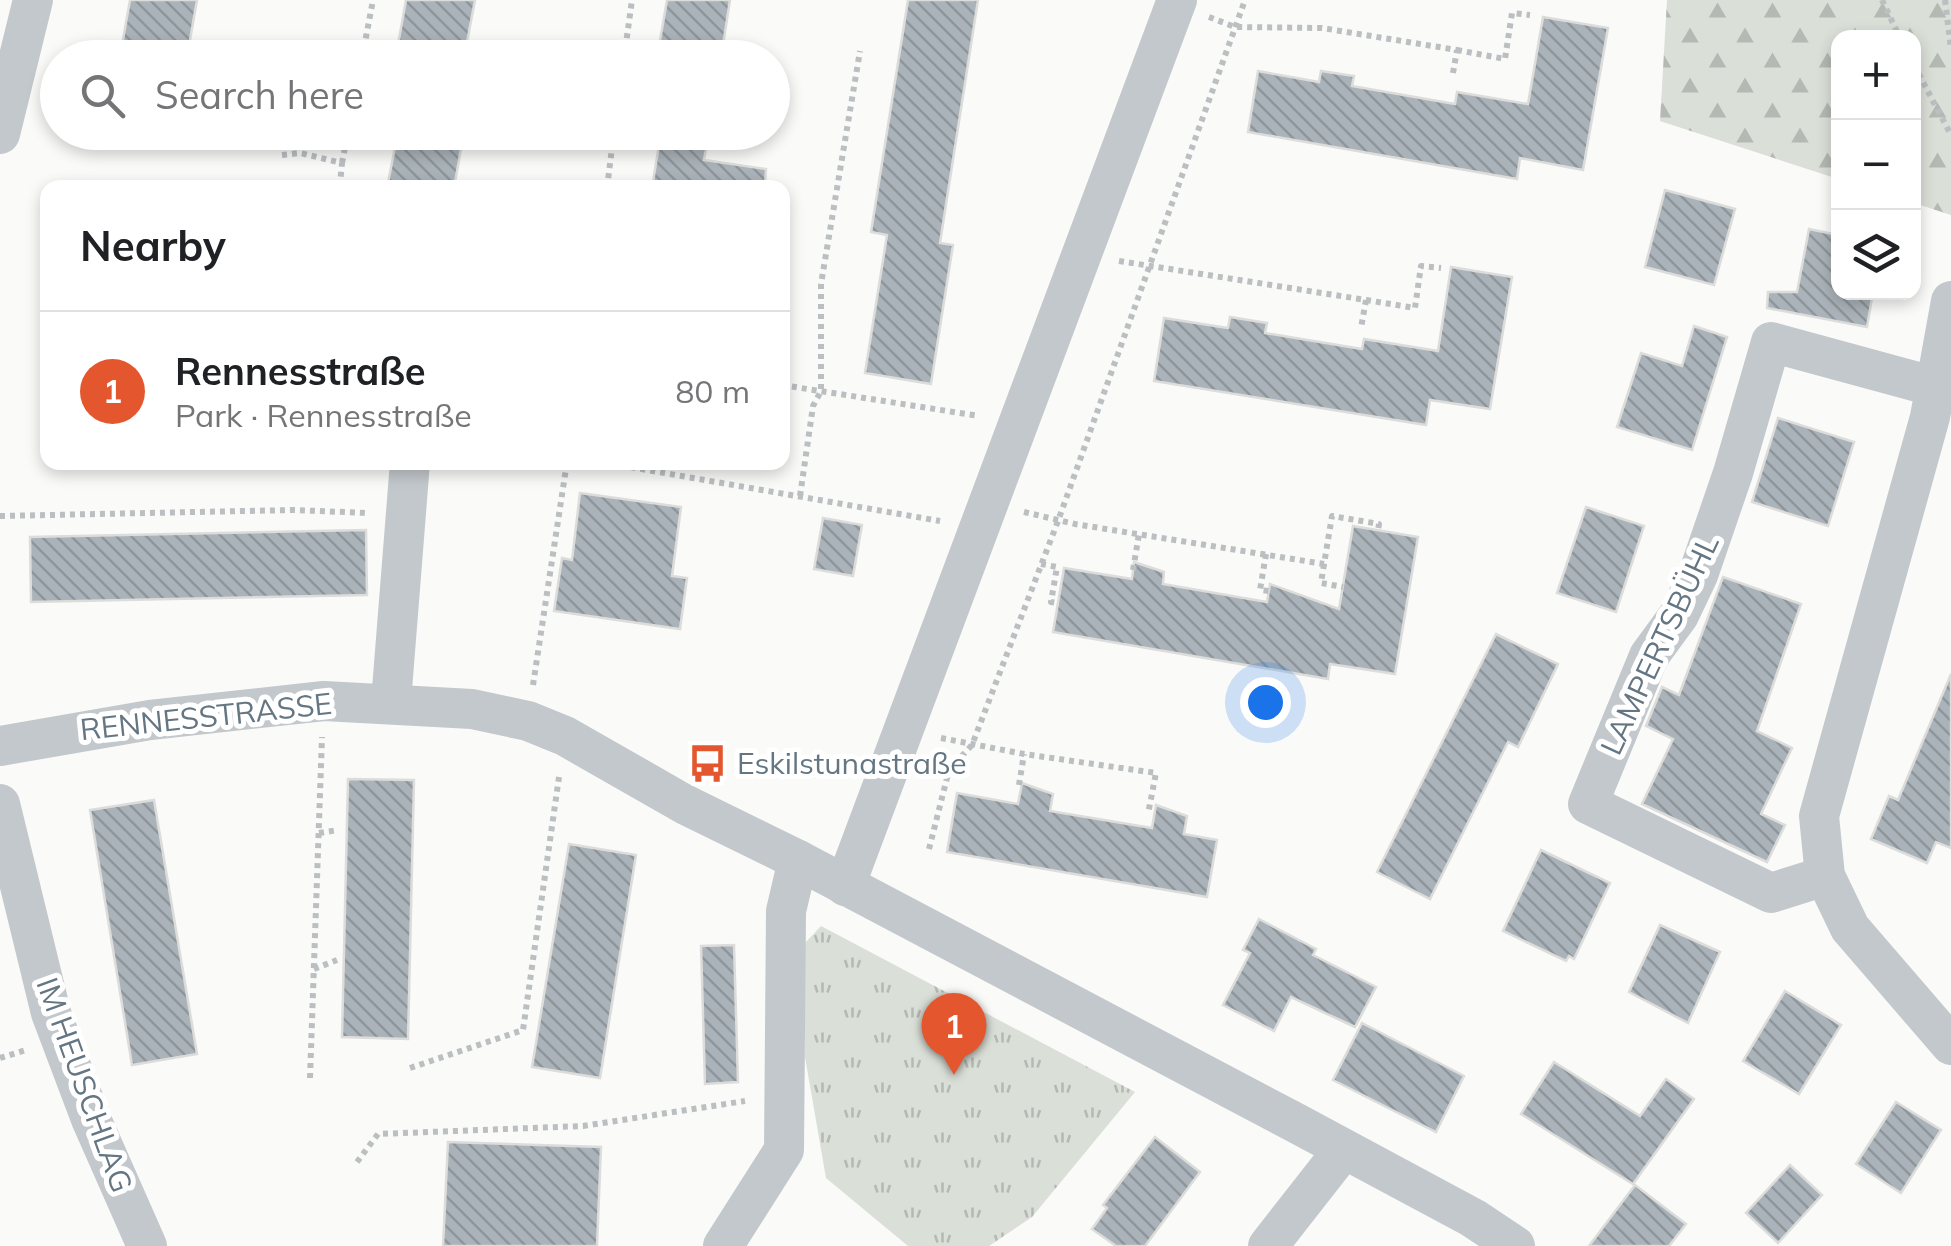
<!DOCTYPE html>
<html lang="en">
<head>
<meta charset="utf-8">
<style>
	body { margin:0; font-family:Mulish,sans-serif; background:#f2f2f2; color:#202124 }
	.controls { position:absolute; right:30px; top:30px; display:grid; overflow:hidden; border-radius:20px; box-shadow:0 5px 15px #0003 }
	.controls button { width:90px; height:90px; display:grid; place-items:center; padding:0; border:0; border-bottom:2px solid #e0e0e0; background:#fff; color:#202124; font:50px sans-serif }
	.you { position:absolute; left:1265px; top:702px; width:35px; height:35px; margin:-25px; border:8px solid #fff; border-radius:50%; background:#1a73e8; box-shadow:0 0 0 15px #1a73e833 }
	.badge { display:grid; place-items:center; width:65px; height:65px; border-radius:50%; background:#e4572e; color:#fff; font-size:32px; font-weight:700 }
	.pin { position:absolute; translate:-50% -82px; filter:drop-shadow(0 2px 5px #0008) }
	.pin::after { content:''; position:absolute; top:52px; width:35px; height:30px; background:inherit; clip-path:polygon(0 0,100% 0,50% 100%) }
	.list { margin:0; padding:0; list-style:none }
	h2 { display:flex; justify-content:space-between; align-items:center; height:130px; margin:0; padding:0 40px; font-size:42px }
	h2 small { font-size:32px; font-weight:400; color:#757577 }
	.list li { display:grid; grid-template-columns:65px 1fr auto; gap:30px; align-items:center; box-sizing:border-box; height:160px; padding:0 40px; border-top:2px solid #e0e0e0 }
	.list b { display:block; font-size:38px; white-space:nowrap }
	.list p { margin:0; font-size:32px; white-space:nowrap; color:#757577 }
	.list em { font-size:32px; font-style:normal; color:#757577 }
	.icon { flex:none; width:55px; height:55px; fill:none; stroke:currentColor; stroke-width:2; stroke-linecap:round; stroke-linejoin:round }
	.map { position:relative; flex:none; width:1951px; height:1246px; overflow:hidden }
	.search { position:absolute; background:#fff; box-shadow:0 5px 15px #0003; left:40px; top:40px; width:750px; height:110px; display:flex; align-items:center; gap:25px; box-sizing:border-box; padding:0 35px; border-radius:55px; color:#757577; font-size:38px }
	.panel { position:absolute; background:#fff; box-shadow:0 5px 15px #0003; left:40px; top:180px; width:750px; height:290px; border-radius:20px }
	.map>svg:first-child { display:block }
	.grass { fill:url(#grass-tufts) }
	.forest { fill:url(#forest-firs) }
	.building { fill:url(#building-back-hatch); stroke:#dcdcda; stroke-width:2.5 }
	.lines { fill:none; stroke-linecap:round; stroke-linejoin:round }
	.path { stroke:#bbbfc2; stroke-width:6; stroke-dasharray:5 5; stroke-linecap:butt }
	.minor { stroke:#c3c8cc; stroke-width:40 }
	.labels { text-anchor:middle; stroke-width:10; stroke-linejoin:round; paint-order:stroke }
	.street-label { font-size:30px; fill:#657683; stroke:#fff }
	.poi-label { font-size:30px; fill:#657683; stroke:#fff; text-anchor:start }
</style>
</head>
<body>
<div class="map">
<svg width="1951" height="1246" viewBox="0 0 1951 1246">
	<defs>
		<pattern id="grass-tufts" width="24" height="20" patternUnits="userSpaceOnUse" patternTransform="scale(2.5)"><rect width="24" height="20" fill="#dadfd7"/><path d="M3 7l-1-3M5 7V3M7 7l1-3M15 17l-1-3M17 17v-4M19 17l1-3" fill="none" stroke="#b4b9b4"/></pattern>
		<pattern id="forest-firs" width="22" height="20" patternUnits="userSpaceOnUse" patternTransform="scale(2.5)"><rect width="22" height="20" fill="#dadfd7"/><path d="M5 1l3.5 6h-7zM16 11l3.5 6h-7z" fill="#b4b9b4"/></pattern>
		<pattern id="building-back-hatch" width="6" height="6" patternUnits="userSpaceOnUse" patternTransform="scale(2.5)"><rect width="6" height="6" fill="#aab3b9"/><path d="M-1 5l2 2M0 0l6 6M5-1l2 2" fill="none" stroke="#8e969c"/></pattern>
	</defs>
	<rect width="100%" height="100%" fill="#fafaf8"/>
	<polygon class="grass" points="821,926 1135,1092 1032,1217 989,1246 908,1246 826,1178 805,1057 805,943"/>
	<polygon class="forest" points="1667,0 1951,0 1951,215 1914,203 1914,38 1838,38 1838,179 1660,121"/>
	<g class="building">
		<polygon points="130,0 197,0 187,57 122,45"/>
		<polygon points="406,0 475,0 464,58 412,58 412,53 397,50"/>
		<polygon points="667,0 730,0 721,58 657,58"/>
		<polygon points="908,0 978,0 940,243 953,245 931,384 865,373 887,235 871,232"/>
		<polygon points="1543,17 1608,28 1583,170 1520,158 1517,179 1248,132 1258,71 1319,82 1321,71 1354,76 1352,86 1455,104 1457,92 1528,104"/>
		<polygon points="398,132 464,132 454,188 387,188"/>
		<polygon points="661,132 709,132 704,160 766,169 765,188 652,188"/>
		<polygon points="1665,190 1735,209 1714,285 1645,267"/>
		<polygon points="1809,229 1838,235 1838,292 1873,292 1867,327 1767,308 1768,292 1797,292"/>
		<polygon points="1451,267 1512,277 1490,409 1430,400 1426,425 1154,381 1164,318 1228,328 1230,317 1267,323 1265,333 1362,349 1364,339 1438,351"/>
		<polygon points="1694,326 1727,337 1692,450 1617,427 1641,353 1682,366"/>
		<polygon points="1778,418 1854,442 1828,526 1752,502"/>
		<polygon points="580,493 681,507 672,576 687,578 680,629 554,611 562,558 572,560"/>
		<polygon points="1586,507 1644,526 1616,612 1557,593"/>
		<polygon points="823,518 862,525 853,576 814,569"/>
		<polygon points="1353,526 1418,537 1395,674 1330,664 1328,679 1053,632 1064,568 1132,579 1134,562 1164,572 1163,584 1267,602 1270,584 1339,609"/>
		<polygon points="366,530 367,595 31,602 30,537"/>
		<polygon points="1723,577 1801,604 1757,731 1792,748 1761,814 1785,825 1767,862 1642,804 1673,739 1646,726 1662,687 1679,695"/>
		<polygon points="1496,634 1558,664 1518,747 1508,742 1430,899 1377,872"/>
		<polygon points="1951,674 1951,848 1936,842 1927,863 1871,839 1889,796 1898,800"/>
		<polygon points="348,779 414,780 408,1039 342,1037"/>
		<polygon points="1022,783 1053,794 1050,811 1152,828 1156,805 1187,816 1184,834 1217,840 1207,897 947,852 957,793 1018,804"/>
		<polygon points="154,800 197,1054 132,1065 90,810"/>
		<polygon points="569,844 636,855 600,1078 532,1067"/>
		<polygon points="1541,850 1610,883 1574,959 1569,956 1566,961 1503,931"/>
		<polygon points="1259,919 1316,949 1313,955 1376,987 1355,1027 1291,997 1274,1031 1223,1005 1250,953 1243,950"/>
		<polygon points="1660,925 1720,952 1688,1023 1629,992"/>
		<polygon points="734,945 738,1082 705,1084 701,946"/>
		<polygon points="1785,991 1841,1025 1799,1094 1743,1061"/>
		<polygon points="1362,1023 1464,1076 1436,1132 1333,1080"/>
		<polygon points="1554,1062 1640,1116 1666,1079 1694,1099 1633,1184 1521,1114"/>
		<polygon points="1896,1102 1941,1130 1901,1193 1856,1164"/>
		<polygon points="1155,1137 1200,1172 1145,1246 1116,1246 1092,1229 1107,1208 1103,1205"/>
		<polygon points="448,1142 601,1147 597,1246 443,1246"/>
		<polygon points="1790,1165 1822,1195 1778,1243 1746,1213"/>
		<polygon points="1635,1185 1686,1224 1669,1246 1589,1246"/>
	</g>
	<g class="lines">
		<g class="path">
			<polyline points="1882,0 1900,38"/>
			<polyline points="1945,0 1951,49"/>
			<polyline points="1209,17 1235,27 1322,28 1457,50 1453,73"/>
			<polyline points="1457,50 1505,59 1512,13 1530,15"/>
			<polyline points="362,58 373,0"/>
			<polyline points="624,58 632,0"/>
			<polyline points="1914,65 1951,135"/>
			<polyline points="282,155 300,153 342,163 340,184 360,188"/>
			<polyline points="342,163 348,132"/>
			<polyline points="607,188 614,132"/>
			<polyline points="1119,261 1366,300 1361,328"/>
			<polyline points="1366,300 1415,308 1421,266 1441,268"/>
			<polyline points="782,385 979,416"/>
			<polyline points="601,462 940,521"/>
			<polyline points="800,496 813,406 821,391 821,284 860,51"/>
			<polyline points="1024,512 1075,524 1324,564 1332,516 1379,524 1378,530"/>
			<polyline points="0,516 294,510 368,513"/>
			<polyline points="1266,554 1260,590 1269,591"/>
			<polyline points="1041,564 1057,567 1051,602 1057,603"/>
			<polyline points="1324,564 1321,583 1343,587"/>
			<polyline points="1133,570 1139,534"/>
			<polyline points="533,685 567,462"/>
			<polyline points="941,738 1024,754 1156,773 1148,814"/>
			<polyline points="1019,785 1024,754"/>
			<polyline points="319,833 338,830"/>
			<polyline points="929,849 949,770 972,745 1058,521 1245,0"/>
			<polyline points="314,969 337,960"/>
			<polyline points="0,1058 26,1050"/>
			<polyline points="410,1068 523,1030 559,777"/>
			<polyline points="310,1078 322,737"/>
			<polyline points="357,1162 378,1134 583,1126 745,1101"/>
		</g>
		<g class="minor">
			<polyline points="0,134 33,0"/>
			<polyline points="1951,301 1930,417 1819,816 1825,876 1850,928 1951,1045"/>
			<polyline points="391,702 410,462"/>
			<polyline points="0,746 150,720 324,701 472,709 528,721 565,736 684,804 798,860 1296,1123 1473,1218 1515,1246"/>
			<polyline points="0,804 51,1013 91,1119 147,1246"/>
			<polyline points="1825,876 1771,893 1588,804 1649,656 1679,615 1698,575 1733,473 1771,342 1936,387"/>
			<polyline points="845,886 1177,0"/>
			<polyline points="723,1246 784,1150 786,911 798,860"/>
			<polyline points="1268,1246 1344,1149"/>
		</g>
	</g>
	<defs>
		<symbol id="bus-bare" viewBox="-9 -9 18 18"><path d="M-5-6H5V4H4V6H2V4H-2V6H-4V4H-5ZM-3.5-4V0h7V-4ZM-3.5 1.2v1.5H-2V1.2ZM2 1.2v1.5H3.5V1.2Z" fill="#e4572e" stroke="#fff" stroke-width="2.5" paint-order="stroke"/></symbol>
	</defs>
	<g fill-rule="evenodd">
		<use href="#bus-bare" x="680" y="736" width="55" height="55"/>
	</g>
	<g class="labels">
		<g class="street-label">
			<text transform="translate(1660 645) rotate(-65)" y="10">LAMPERTSBÜHL</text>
			<text transform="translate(206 717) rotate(-6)" y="10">RENNESSTRASSE</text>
			<text transform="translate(84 1085) rotate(70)" y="10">IM HEUSCHLAG</text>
		</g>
		<g class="poi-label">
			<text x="737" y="774">Eskilstunastraße</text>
		</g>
	</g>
</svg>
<div class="controls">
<button>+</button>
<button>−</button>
<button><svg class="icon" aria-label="layers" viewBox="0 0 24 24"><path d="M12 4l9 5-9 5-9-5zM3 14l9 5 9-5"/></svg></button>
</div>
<div class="you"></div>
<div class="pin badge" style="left:954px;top:1075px">1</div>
<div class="search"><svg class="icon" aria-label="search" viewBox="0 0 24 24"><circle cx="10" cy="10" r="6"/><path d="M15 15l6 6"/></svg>Search here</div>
<section class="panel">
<h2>Nearby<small></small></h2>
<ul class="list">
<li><span class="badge">1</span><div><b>Rennesstraße</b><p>Park · Rennesstraße</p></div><em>80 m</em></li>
</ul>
</section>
</div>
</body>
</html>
